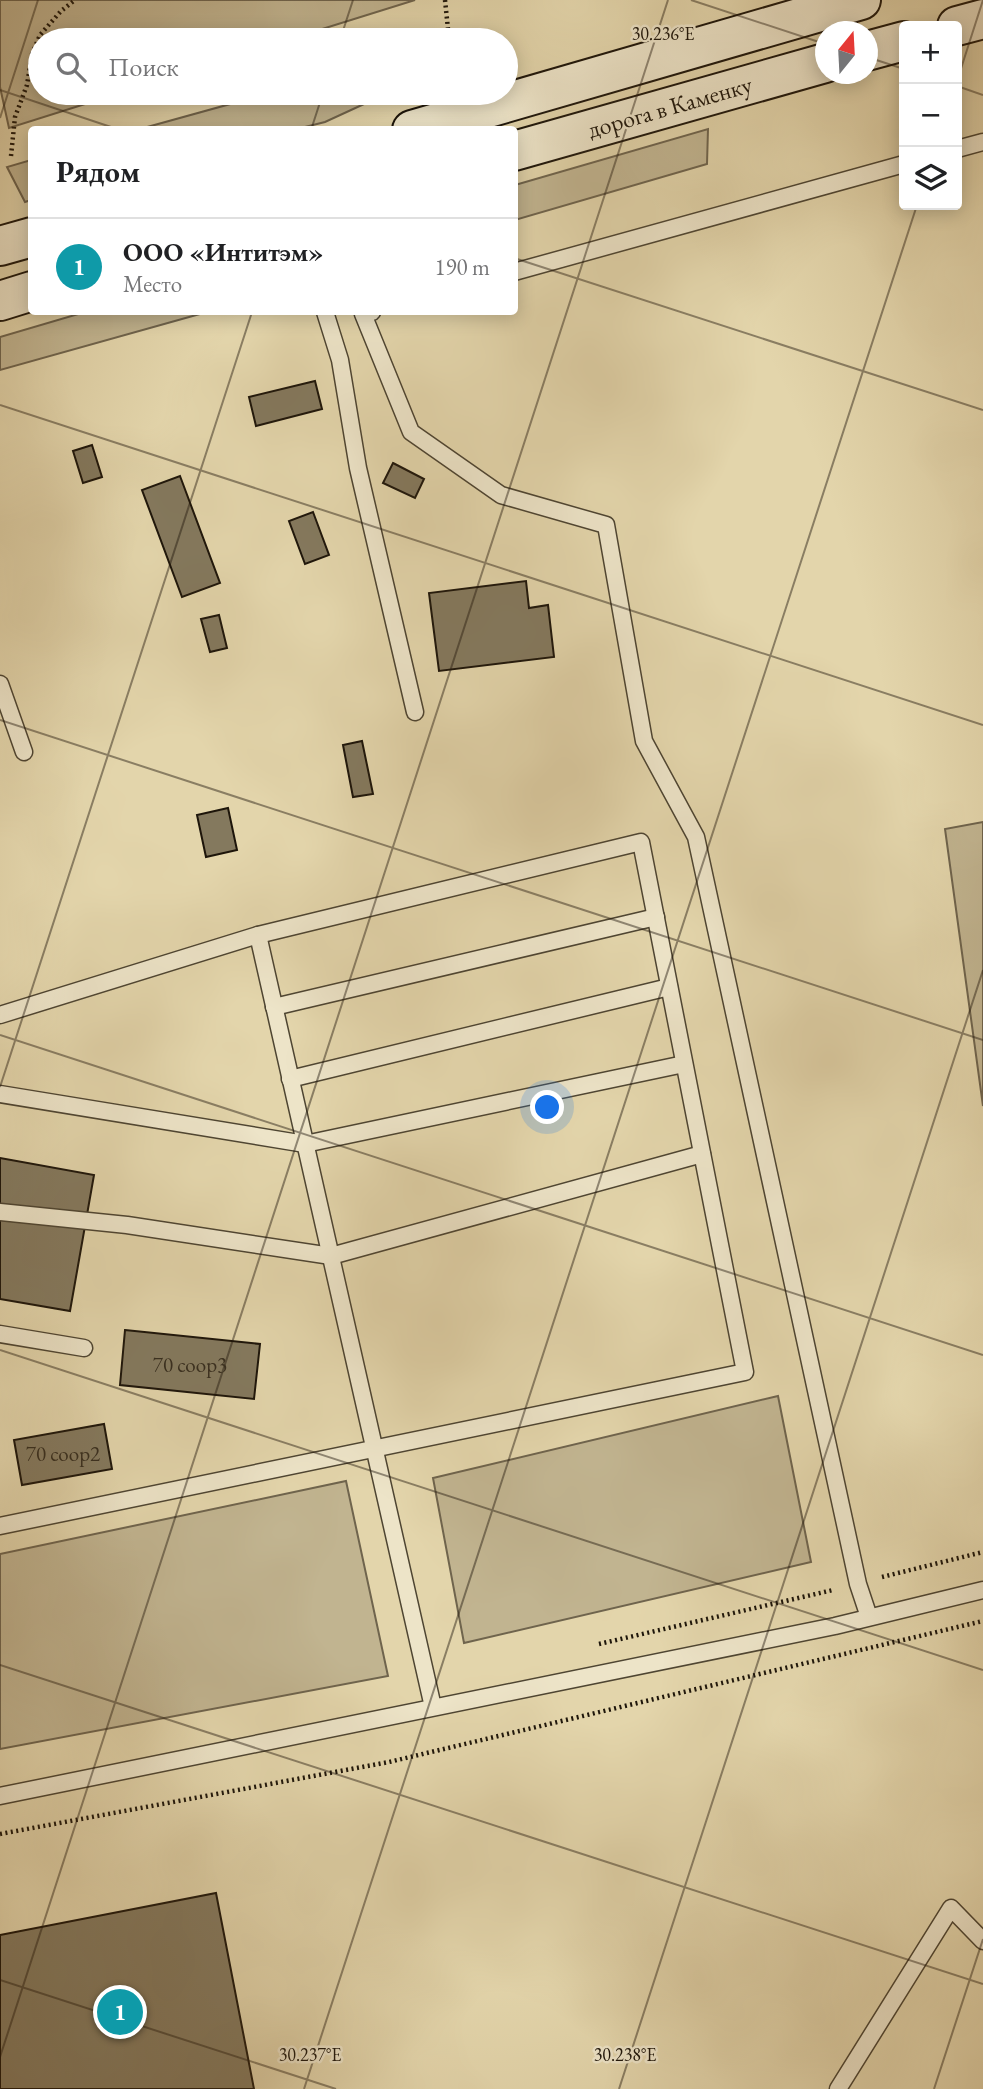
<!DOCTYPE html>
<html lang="ru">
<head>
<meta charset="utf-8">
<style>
	body { margin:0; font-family:"EB Garamond",serif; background:#f6f6f6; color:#202124 }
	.controls { position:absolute; right:21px; top:21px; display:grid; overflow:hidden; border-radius:7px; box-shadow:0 4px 18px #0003 }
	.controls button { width:63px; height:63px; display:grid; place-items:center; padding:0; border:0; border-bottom:2px solid #e0e0e0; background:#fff; color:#202124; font:35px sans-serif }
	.compass { position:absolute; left:815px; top:21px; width:63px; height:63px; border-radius:50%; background:#fff; box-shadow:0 4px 18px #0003; rotate:18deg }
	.you { position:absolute; left:548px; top:1108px; width:24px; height:24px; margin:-18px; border:5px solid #fff; border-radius:50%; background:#1a73e8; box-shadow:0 0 0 10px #1a73e833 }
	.badge { display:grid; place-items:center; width:46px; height:46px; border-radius:50%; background:#8f2418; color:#fff; font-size:23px; font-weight:700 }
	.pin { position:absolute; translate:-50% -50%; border:4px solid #fff; box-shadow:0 2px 7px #0006 }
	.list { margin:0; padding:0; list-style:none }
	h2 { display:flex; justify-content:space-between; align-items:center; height:91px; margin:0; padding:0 28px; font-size:30px }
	h2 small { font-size:23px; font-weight:400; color:#757577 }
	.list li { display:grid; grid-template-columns:46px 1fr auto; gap:21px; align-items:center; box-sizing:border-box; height:98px; padding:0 28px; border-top:2px solid #e0e0e0 }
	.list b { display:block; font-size:26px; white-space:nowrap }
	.list p { margin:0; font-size:23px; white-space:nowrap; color:#757577 }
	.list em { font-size:23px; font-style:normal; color:#757577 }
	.icon { flex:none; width:38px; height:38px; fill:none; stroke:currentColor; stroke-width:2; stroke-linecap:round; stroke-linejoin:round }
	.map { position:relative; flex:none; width:983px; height:2089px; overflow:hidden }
	.search { position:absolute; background:#fff; box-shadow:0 4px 18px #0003; left:28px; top:28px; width:490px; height:77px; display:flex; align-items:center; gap:18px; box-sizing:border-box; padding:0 24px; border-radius:38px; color:#757577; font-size:26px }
	.panel { position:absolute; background:#fff; box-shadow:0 4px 18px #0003; left:28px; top:126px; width:490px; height:189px; border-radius:7px }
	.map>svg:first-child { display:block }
	.green { fill:#c1b490; stroke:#6f644d; stroke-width:2 }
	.building { fill:#84795e; stroke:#1d150a; stroke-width:2 }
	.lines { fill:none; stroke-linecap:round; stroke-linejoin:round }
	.lane-casing { stroke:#4e4532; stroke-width:19 }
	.secondary-casing { stroke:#1d150a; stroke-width:42 }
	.path { stroke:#1d150a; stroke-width:4.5; stroke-dasharray:2 3.5; stroke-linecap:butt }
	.lane { stroke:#ede4c8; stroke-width:16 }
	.secondary { stroke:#ede4c8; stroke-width:38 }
	.ticks { fill:none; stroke:#1d150a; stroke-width:2; stroke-opacity:0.45 }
	.labels { text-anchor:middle; stroke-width:5; stroke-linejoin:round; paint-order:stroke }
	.number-label { font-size:21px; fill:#372e1f }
	.street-label { font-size:24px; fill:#1d150a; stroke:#ede4c8 }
	.ticks-label { font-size:18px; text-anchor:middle; fill:#1d150a; stroke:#ede4c8; stroke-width:5; stroke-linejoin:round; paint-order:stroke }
</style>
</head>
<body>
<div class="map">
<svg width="983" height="2089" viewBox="0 0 983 2089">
	<rect width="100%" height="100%" fill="#e3d5ab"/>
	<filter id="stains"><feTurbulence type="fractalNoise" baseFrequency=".00286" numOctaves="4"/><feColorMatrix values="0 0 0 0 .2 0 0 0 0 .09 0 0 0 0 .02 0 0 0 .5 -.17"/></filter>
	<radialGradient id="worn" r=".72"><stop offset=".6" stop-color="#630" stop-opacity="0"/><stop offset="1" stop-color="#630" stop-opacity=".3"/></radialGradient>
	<g class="green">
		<polygon points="0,0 415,0 287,40 40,40 40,93 120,93 9,128 0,87"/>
		<polygon points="270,93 388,93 325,122 297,129 140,129"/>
		<polygon points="708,129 707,164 515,220 515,185"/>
		<polygon points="31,160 31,200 25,202 7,167"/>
		<polygon points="85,312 207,312 0,370 0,337"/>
		<polygon points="983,822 983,1106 945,829"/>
		<polygon points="778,1396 811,1562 464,1643 433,1478"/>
		<polygon points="346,1481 388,1676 0,1749 0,1554"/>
	</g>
	<g class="building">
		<polygon points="315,381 322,409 256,426 249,397"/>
		<polygon points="92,445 102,477 83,483 73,451"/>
		<polygon points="393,463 424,479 415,498 383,483"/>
		<polygon points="180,476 220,583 182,597 142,490"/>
		<polygon points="313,512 329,555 305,564 289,521"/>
		<polygon points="526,581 529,608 548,605 554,657 439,671 429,593"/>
		<polygon points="219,615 227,648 210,652 201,619"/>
		<polygon points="362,741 373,794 353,797 343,745"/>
		<polygon points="228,808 237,850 206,857 197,815"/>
		<polygon points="0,1158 94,1175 70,1311 0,1299"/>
		<polygon points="125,1330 260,1344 254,1399 120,1385"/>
		<polygon points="104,1424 112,1469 22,1485 14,1440"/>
		<polygon points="216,1893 254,2089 0,2089 0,1935"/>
	</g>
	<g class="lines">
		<defs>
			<g id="lane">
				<polyline points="957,149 983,142"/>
				<polyline points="514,272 904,164"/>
				<polyline points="325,312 340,360 358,468 415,712"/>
				<polyline points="372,312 363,314 411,432 501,495 606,525 644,741 696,837 858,1584 869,1617"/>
				<polyline points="0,684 24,752"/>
				<polyline points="258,935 433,1707"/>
				<polyline points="274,1007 656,917"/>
				<polyline points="0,1015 258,935 641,842 745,1372 0,1526"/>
				<polyline points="290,1079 669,987"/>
				<polyline points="0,1094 305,1144 684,1064"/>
				<polyline points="0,1212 127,1225 331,1256 702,1154"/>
				<polyline points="0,1334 84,1348"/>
				<polyline points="0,1796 835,1626 983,1590"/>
				<polyline points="838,2089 951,1908 983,1941"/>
			</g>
			<g id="secondary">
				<polyline points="957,26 983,19"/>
				<polyline points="867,51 904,41"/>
				<polyline points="412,130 861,0"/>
				<polyline points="514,151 825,63"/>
				<polyline points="0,246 32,237"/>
				<polyline points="0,301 32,291"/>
			</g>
		</defs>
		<use href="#lane" class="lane-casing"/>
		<use href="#secondary" class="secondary-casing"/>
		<g class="path">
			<polyline points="445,0 448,29"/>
			<polyline points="11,156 15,117 27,85 32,54 40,35 61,11 75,0"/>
			<polyline points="882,1577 983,1552"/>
			<polyline points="599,1644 833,1590"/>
			<polyline points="0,1834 389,1762 983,1621"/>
		</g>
		<use href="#lane" class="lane"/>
		<use href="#secondary" class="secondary"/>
	</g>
	<path class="ticks" d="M691,0l134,44M340,40l13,-40M867,57l37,12M957,81l26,-81M957,86l26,9M0,90l120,40M0,118l38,-118M311,130l12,-37M514,258l469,152M0,405l983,320M0,720l983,320M0,1035l983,320M0,1087l252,-775M0,1350l983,320M0,1665l983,319M0,1980l336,109M0,2057l668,-2057M304,2089l613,-1884M619,2089l364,-1119M934,2089l49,-150"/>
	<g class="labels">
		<g class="number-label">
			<text x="190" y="1372">70 соор3</text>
			<text x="63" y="1461">70 соор2</text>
		</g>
		<g class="street-label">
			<text transform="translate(670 107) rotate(-16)" y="8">дорога в Каменку</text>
		</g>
	</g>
	<g class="ticks-label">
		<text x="663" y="40">30.236°E</text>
		<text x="310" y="2061">30.237°E</text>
		<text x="625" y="2061">30.238°E</text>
	</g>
	<rect width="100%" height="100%" filter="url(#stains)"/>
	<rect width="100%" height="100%" fill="url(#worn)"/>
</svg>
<div class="controls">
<button>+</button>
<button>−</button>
<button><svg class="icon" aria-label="layers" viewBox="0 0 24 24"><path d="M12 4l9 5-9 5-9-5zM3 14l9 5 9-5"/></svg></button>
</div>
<svg class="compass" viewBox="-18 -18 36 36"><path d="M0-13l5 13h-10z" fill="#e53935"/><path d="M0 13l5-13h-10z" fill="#757577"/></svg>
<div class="you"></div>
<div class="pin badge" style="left:120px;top:2012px;background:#0f9aa8">1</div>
<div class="search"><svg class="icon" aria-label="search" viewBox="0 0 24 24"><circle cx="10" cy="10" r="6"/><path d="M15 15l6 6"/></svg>Поиск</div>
<section class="panel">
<h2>Рядом<small></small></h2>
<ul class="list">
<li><span class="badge" style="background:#0f9aa8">1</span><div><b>ООО «Интитэм»</b><p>Место</p></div><em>190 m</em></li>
</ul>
</section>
</div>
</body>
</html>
